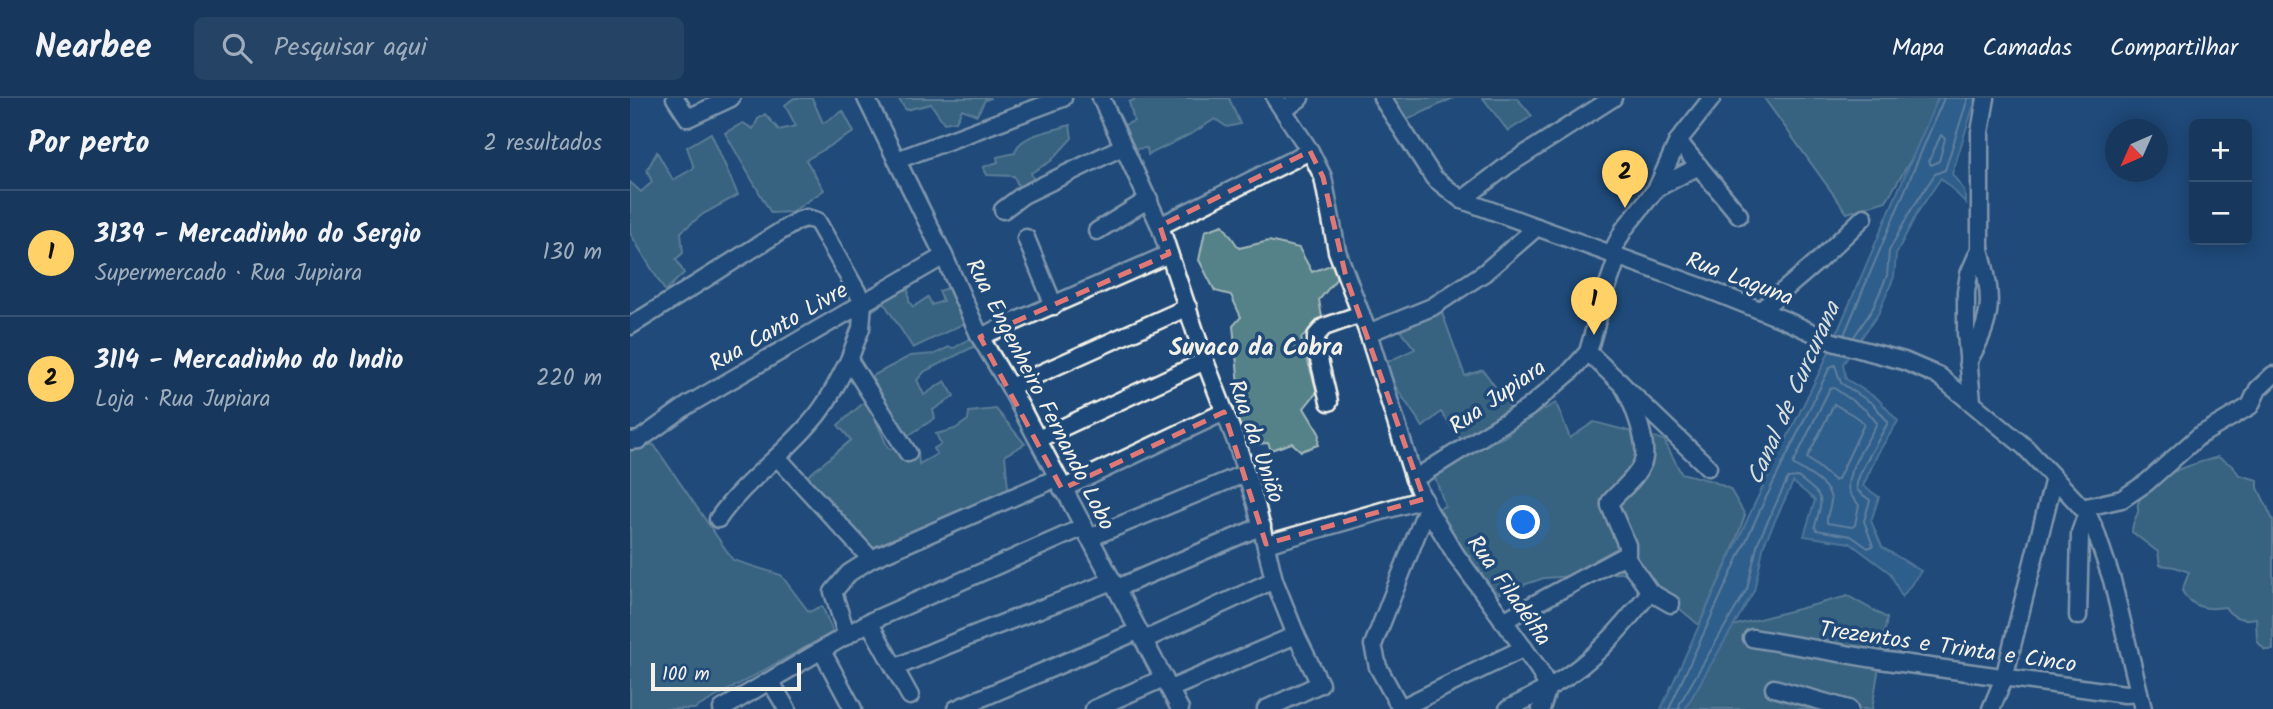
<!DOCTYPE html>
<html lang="pt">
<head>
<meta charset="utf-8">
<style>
	body { margin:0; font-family:Kalam,sans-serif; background:#244365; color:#f1f3f6 }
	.controls { position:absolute; right:21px; top:21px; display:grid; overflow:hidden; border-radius:10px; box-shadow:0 4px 18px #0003 }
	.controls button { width:63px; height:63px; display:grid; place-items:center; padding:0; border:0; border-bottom:2px solid #365272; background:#17385c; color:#f1f3f6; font:35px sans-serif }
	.compass { position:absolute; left:1475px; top:21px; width:63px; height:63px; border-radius:50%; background:#17385c; box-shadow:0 4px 18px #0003; rotate:225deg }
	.scale { position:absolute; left:21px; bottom:18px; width:150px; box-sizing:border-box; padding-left:7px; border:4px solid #f4f1e8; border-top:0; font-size:19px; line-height:24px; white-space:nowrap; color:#f4f1e8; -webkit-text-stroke:5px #1f4a7a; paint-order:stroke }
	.you { position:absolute; left:894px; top:425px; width:24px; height:24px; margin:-18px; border:5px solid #fff; border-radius:50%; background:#1a73e8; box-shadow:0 0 0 10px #1a73e833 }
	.badge { display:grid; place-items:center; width:46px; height:46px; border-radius:50%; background:#ffd166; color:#111; font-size:23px; font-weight:700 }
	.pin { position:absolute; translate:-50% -58px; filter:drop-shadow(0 2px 4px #0008) }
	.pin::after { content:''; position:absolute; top:37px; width:24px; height:21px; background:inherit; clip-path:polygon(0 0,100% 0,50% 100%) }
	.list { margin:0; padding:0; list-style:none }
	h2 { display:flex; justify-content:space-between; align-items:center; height:91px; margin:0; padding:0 28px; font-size:30px }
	h2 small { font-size:23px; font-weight:400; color:#9eacbb }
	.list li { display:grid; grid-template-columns:46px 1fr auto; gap:21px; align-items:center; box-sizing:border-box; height:126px; padding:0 28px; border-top:2px solid #365272 }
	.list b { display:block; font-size:26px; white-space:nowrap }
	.list p { margin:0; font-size:23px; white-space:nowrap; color:#9eacbb }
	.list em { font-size:23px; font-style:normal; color:#9eacbb }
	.icon { flex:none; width:38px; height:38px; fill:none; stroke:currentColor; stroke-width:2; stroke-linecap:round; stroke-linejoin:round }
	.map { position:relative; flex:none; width:1643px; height:611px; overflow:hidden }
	header { display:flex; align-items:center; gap:42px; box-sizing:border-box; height:98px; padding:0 35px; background:#17385c; border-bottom:2px solid #365272 }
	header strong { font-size:33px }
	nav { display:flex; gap:38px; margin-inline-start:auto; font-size:24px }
	.search { width:490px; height:63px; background:#244365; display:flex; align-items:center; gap:18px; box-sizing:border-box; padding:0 24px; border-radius:10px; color:#9eacbb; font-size:26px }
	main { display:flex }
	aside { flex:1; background:#17385c }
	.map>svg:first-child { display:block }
	.green { fill:#558189; stroke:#a4b9b8; stroke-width:2 }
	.water { fill:#42769f; stroke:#89a7bc; stroke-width:2 }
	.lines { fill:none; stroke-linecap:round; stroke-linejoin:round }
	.shore { stroke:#adc0cb; stroke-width:2 }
	.minor-casing { stroke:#f4f1e8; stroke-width:21 }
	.minor { stroke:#1f4a7a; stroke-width:16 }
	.marked { fill:none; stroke:#e27875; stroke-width:5; stroke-dasharray:14 9; stroke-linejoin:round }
	.labels { text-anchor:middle; stroke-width:7; stroke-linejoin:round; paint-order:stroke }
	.street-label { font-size:23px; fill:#f4f1e8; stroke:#1f4a7a }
	.neighbourhood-label { font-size:24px; font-weight:bold; fill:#f4f1e8; stroke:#1f4a7a }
	.water-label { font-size:24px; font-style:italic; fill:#d9dfdd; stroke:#1f4a7a }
</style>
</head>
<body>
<header>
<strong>Nearbee</strong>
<div class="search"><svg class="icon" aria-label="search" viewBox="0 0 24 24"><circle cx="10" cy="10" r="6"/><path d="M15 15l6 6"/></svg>Pesquisar aqui</div>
<nav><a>Mapa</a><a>Camadas</a><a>Compartilhar</a></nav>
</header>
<main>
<aside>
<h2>Por perto<small>2 resultados</small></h2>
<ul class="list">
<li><span class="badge">1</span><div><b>3139 - Mercadinho do Sergio</b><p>Supermercado · Rua Jupiara</p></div><em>130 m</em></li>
<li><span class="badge">2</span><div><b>3114 - Mercadinho do Indio</b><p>Loja · Rua Jupiara</p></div><em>220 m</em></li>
</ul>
</aside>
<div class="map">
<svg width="1643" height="611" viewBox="0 0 1643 611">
	<rect width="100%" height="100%" fill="#1f4a7a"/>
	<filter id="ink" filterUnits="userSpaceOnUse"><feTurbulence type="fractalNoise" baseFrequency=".0143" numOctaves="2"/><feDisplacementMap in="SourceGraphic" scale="14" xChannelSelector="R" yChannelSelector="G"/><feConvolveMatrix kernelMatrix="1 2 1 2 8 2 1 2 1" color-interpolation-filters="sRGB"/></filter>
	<g filter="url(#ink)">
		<g class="green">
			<polygon points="164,0 182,0 193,25 213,13 224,34 176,62 194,92 162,114 141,115 95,35 113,25 123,31 128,21 135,16 149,32 166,28 155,7"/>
			<polygon points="268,0 361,0 355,2 347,17 332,11 326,23 314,25 301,6 276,12"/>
			<polygon points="508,0 599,0 610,26 597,29 585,21 563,35 518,57 517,50 503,51 487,30 504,23 499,4"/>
			<polygon points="761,0 823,0 775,23"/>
			<polygon points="853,0 887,0 902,18 878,33"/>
			<polygon points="1134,0 1309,0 1285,55 1256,103 1217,115"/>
			<path d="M440,27l2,13 -21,23 -20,12 4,10 -14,9 -7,-16 -27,-1 -4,-8 15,-5 -1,-5 18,-4c3,-19 39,-22 55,-28z"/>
			<polygon points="81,35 108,97 73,116 51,134 53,155 46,161 54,175 35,193 0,135 0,84 11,94 22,84 17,72 27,54 43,82 64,70 57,49"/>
			<polygon points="593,127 609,150 639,143 669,150 682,174 703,166 707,180 689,202 693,225 671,240 687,294 674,310 689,335 688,347 671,353 662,345 641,352 638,345 618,347 608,339 598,311 611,306 603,228 611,219 601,197 585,193 569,162 575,133"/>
			<polygon points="278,187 279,203 283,209 298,199 302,207 313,203 309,193 318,190 335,225 283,250 254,205 240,214 237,208"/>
			<polygon points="810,209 835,278 853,272 884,315 833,345 811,314 793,329 761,282 755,265 785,251 769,231"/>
			<polygon points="343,239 347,247 295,273 287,282 294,297 315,283 324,298 303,312 305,320 278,338 288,353 289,366 307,356 303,351 311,346 306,336 325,331 338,322 339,314 366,311 395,346 375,357 379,401 242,454 172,383 221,342 208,327 237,302 258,350 277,354 237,281 280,258 305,256 319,249 324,250"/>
			<path d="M926,305l14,35 24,-16 70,18 17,33 31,8 18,8 15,26 -14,39 -32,71 -63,-53 -92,6 -53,18 -56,-86 10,-4 -10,-29 55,-35c14,-2 19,-10 30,-18 10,-9 24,-14 36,-21z"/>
			<polygon points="0,344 24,347 103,462 151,477 179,514 192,508 203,534 64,611 0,611"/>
			<path d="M1588,359l15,9 6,9 19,5v8l15,32v130h-8l-8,-9 -1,-23c-13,3 -24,0 -31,-11 -18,3 -33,1 -43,-16l7,-19 -14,-5 -15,-2 -2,-13 -26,-20c0,-9 3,-12 6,-20 1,-6 -2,-5 1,-11 11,-26 54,-37 79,-44z"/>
			<polygon points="1218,498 1257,520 1242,611 1055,611 1102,528"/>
		</g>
		<polygon class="water" points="1308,0 1346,0 1322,76 1334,92 1336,105 1311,80 1287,115 1266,156 1264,179 1248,216 1213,266 1216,281 1248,301 1268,323 1248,355 1233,388 1249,399 1241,423 1252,449 1291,473 1272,499 1260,475 1220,445 1174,438 1185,402 1163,384 1134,446 1124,493 1055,611 1031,611 1124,407 1194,265"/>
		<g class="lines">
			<g class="shore">
				<polygon points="1311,37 1315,41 1309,63 1301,67 1299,63"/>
				<polyline points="1214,237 1314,0"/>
				<polyline points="1223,240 1242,212 1257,178 1259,153 1281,112 1305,76 1315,72 1338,0"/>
				<path d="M1200,290h4l33,23 10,12c-7,15 -34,51 -28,68 2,6 7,10 10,14l-4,20 -3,2 -25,-4c-1,-8 4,-16 4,-23 -1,-17 -27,-28 -38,-36z"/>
				<polygon points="1204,306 1230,321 1234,326 1208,381 1205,383 1177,360"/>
				<path d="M1039,611l92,-201 69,-141 5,-2 6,18 32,21 15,18c-5,12 -35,56 -31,67 2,4 9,8 13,11l-6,21 9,25 -5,2 -17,-12 -35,-6 -1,-4c9,-32 9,-28 -17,-49l-10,1 -30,64 -11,47 -67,114 -1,6"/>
			</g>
			<defs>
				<g id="minor">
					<polyline points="45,0 58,20 101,0"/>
					<polyline points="236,0 314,158 350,239 380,289 550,611"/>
					<polyline points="471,0 530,128 575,263 607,346 626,406 644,482 666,537 690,586 636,611"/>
					<polyline points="645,0 680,53 693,79 707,153 738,235 784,381 797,410 826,457 908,570 918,589 911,611"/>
					<polyline points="752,0 804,80 832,102 1072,189 1157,223 1203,244 1274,263 1309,278 1395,349 1457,415 1465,432 1482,482 1513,611"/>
					<polyline points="654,12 670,0"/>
					<polyline points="1048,43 1109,117"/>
					<polyline points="267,62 433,0"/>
					<polyline points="1027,90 1069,68"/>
					<polyline points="832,102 878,67 983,0"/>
					<polyline points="373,112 393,97 492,49"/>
					<polyline points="530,128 680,53"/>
					<polyline points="467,133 519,101"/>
					<polyline points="396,140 424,208"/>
					<polyline points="981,156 994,131 1027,90 1048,43 1082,0"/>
					<polyline points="1131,212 1188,163 1234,119"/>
					<polyline points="0,228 167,123 176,120 187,123 233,204 231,230 219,262 278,355"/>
					<polyline points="738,235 802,209 854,175 907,129"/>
					<polyline points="350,239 539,156"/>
					<polyline points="958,254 1078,369"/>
					<path d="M1338,264c26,-46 25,-63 12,-113"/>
					<polyline points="380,289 558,209"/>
					<polyline points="699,304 686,249 686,238 694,229 731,216"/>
					<polyline points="1342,304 1336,235 1336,194 1339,176 1350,151 1350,34 1356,0"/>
					<polyline points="408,341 575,263"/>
					<polyline points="0,343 9,342 58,307 314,158"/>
					<polyline points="147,359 241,461"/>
					<polyline points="784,381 898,310 940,274 958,254 974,198 988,158"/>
					<polyline points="432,391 594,314"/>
					<polyline points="1452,410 1492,401 1516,385 1569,338 1620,308 1628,291 1643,277"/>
					<path d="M88,421c26,-38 65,-63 94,-98 16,-18 26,-40 37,-61"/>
					<polyline points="459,440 616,375"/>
					<polyline points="636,446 794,401"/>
					<polyline points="995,458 1020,494 1041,506"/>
					<polyline points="487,490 632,428"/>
					<polyline points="1448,518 1450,435 1457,415"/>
					<path d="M873,523l124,-67v-9l-17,-39v-4c11,-13 26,-23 32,-38 9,-18 -11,-67 -22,-83"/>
					<polyline points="239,524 280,598"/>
					<polyline points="217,538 203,494 219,475 241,461 427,380"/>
					<polyline points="1122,540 1250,562 1495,596 1509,595"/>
					<polyline points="514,542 644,482"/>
					<polyline points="192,553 223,611"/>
					<path d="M265,570c71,-33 145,-58 217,-87"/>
					<polyline points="141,584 157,611"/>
					<polyline points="1144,590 1219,611"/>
					<polyline points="540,591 666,537"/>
					<polyline points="771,610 894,550"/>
					<polyline points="92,611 239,524 454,429"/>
					<polyline points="326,611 508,533"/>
					<polyline points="464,611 534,580"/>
					<polyline points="771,611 748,569 743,547 797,410"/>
					<path d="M878,611c21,-11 43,-21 62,-35 32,-22 56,-52 80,-82"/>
					<polyline points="1361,611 1374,580 1424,380"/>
				</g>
			</defs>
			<use href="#minor" class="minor-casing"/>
			<use href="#minor" class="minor"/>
		</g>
	</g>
	<path d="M0 0H1643V611H0ZM680,53l13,26 23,100 78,222 -158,45 -42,-132 -162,77 -82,-152 189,-83 -9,-28z" fill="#1f4a7a" fill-opacity=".55" fill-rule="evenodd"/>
	<path class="marked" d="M680,53l13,26 23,100 78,222 -158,45 -42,-132 -162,77 -82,-152 189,-83 -9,-28z"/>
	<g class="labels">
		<g class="street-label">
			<text transform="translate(1110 180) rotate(21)" y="8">Rua Laguna</text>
			<text transform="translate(148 228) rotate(-30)" y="8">Rua Canto Livre</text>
			<text transform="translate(411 296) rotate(63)" y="8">Rua Engenheiro Fernando Lobo</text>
			<text transform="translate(867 298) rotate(-35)" y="8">Rua Jupiara</text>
			<text transform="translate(627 343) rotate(71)" y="8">Rua da União</text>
			<text transform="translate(880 492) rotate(55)" y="8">Rua Filadélfia</text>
			<text transform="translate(1318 548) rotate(8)" y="8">Trezentos e Trinta e Cinco</text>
		</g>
		<g class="neighbourhood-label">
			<text x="626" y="257">Suvaco da Cobra</text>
		</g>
		<g class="water-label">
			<text transform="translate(1163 295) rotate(-66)" y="8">Canal de Curcurana</text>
		</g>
	</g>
</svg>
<div class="controls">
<button>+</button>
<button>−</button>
</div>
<svg class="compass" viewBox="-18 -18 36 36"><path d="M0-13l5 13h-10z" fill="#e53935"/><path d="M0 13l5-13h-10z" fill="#9eacbb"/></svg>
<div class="scale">100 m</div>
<div class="you"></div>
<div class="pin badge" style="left:964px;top:237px">1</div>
<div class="pin badge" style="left:995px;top:110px">2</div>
</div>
</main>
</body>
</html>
